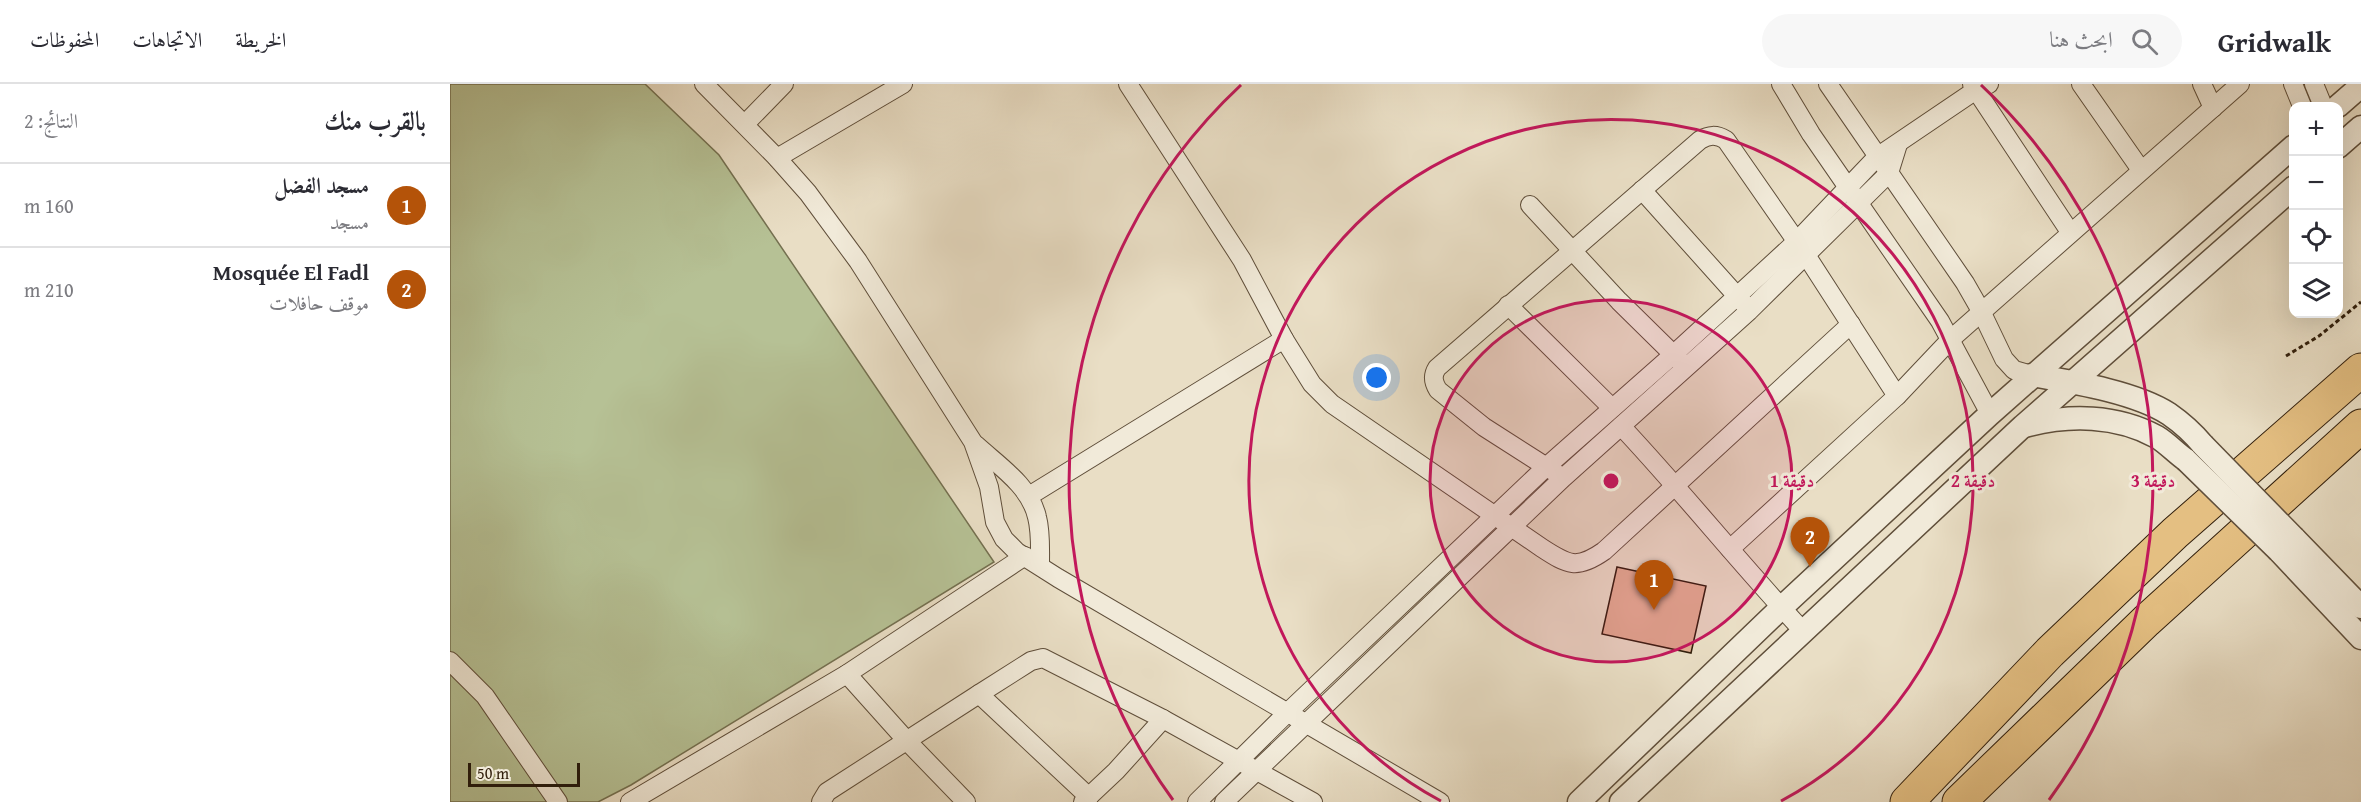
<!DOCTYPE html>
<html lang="ar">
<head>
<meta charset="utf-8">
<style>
	body { margin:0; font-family:"Gentium Book Plus",Amiri,serif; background:#f7f7f7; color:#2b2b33; direction:rtl }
	.controls { position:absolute; right:18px; top:18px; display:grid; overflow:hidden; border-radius:12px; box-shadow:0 6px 24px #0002 }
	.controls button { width:54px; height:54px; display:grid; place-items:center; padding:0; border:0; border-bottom:2px solid #e1e1e2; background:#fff; color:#2b2b33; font:30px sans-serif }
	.scale { position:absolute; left:18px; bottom:15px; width:112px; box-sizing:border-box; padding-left:6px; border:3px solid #311e0b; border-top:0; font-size:16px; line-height:21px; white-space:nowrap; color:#311e0b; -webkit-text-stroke:4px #f1ead9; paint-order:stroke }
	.you { position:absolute; left:927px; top:294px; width:21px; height:21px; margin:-15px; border:4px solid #fff; border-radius:50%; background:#1a73e8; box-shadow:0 0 0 9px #1a73e833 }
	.badge { display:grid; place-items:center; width:39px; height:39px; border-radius:50%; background:#b45309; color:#fff; font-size:20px; font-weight:700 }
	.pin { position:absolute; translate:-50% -50px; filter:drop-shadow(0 2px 3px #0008) }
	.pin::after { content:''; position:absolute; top:32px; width:21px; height:18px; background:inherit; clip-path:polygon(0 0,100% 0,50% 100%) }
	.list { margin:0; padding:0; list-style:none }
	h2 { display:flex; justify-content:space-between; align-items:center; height:78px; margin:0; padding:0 24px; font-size:26px }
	h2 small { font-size:20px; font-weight:400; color:#7c7c81 }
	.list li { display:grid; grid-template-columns:39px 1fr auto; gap:18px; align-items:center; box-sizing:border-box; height:84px; padding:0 24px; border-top:2px solid #e1e1e2 }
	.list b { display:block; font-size:22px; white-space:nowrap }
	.list p { margin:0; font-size:20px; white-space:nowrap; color:#7c7c81 }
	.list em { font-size:20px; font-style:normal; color:#7c7c81 }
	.icon { flex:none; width:33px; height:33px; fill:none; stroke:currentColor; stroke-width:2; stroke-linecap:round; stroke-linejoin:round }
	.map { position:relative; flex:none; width:1911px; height:718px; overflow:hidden; direction:ltr }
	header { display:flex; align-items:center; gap:36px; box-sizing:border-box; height:84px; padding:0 30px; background:#fff; border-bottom:2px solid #e1e1e2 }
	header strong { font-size:28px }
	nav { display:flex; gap:33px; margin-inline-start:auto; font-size:21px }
	.search { width:420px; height:54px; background:#f7f7f7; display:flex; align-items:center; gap:15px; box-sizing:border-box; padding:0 21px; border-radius:33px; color:#7c7c81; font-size:22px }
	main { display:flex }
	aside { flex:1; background:#fff }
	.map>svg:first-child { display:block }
	.green { fill:#b6c195; stroke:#747050; stroke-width:1.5 }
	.building { fill:#e0ad90; stroke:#311e0b; stroke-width:1.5 }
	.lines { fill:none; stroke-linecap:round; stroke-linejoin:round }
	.minor-casing { stroke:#5f4e3a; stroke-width:20 }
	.tertiary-casing { stroke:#5f4e3a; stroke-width:25 }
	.motorway-casing { stroke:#311e0b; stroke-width:35 }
	.path { stroke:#311e0b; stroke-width:3; stroke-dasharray:4.5 3; stroke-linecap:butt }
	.minor { stroke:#f1ead9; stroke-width:18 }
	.tertiary { stroke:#f1ead9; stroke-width:22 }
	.motorway { stroke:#e4bf82; stroke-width:33 }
	.tertiary-bridge-casing { stroke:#5f4e3a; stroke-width:25; stroke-linecap:butt }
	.tertiary-bridge { stroke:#f1ead9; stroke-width:22 }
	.ring { fill:none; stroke:#c2185b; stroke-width:3 }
	.centre { fill:#c2185b; stroke:#f1ead9; stroke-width:3 }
	.ring-label { font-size:18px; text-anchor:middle; font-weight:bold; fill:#c2185b; stroke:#f1ead9; stroke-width:6; stroke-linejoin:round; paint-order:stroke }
</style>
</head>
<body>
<header>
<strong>Gridwalk</strong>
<div class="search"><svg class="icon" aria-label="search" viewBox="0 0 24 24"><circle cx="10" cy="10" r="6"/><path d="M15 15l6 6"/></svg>ابحث هنا</div>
<nav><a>الخريطة</a><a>الاتجاهات</a><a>المحفوظات</a></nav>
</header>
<main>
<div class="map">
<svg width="1911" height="718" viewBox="0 0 1911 718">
	<rect width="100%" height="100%" fill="#e9dec5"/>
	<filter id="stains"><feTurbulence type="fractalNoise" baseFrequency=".00333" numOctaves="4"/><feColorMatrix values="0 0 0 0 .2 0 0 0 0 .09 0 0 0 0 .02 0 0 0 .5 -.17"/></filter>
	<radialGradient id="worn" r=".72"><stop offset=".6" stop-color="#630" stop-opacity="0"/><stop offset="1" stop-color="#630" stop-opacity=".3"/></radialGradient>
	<polygon class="green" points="0,0 195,0 269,71 544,478 181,701 148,718 0,718"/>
	<polygon class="building" points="1167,483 1256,502 1241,569 1152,550"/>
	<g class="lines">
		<defs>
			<g id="minor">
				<polyline points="254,0 327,74 358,109 408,177 523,358 539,403 545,438 554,455 567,468 608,494 990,718"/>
				<path d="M678,0l114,176 42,79 28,45 20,20 210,144c26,17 35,22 62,3l247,-227"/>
				<polyline points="1331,0 1361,50 1490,237 1540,330"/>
				<polyline points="1378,0 1515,199 1531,227 1554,275 1564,286 1582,291"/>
				<polyline points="1522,0 1620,148"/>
				<polyline points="1631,0 1691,86"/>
				<polyline points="1752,0 1763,24"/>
				<polyline points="1843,0 1852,22"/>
				<polyline points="1864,0 1873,22"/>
				<polyline points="295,40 334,0"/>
				<polyline points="327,74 453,0"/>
				<polyline points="1192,106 1295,221"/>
				<polyline points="1080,121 1169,217 1231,278"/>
				<polyline points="1058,221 1162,324"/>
				<path d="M1171,342c63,67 120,139 183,206"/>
				<path d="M526,361c23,21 54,41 61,72 4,15 3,32 3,48"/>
				<path d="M1106,389l-72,-46 -46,-37c-5,-8 -6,-14 -1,-22l263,-228c9,-5 16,-6 26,0l80,115 91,141"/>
				<polyline points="579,412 834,255"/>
				<polyline points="1280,465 1447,312 1501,255 1790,0"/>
				<polyline points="0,577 35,612 108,718"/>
				<polyline points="397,590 457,657 516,718"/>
				<polyline points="529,610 639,713"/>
				<polyline points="180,718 397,590 575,472"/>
				<polyline points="371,718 377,708 529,610 581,577 593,574 713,635 863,718"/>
				<polyline points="633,718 666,687 713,635"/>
				<polyline points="747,718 837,629 1096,383 1224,270 1346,158 1427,73 1526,6 1539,0"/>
				<polyline points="774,718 1113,394 1299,227 1439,89 1448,60"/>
			</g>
			<g id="tertiary">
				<polyline points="1888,22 1911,2"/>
				<polyline points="1888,63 1911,43"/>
				<path d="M1582,291c40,7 103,17 137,39 13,9 24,19 34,31"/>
				<path d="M1575,342c44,-12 92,-11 132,11 10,6 19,16 29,23"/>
				<polyline points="1844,454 1911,523"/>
				<polyline points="1829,467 1911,554"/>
				<polyline points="1129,718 1331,524 1540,330 1844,62"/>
				<polyline points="1171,718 1573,342 1844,103"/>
			</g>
			<g id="motorway">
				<polyline points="1457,718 1600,568 1725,449 1911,286"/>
				<polyline points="1509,718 1696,537 1911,342"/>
			</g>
		</defs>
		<use href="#minor" class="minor-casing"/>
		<use href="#tertiary" class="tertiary-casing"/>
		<use href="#motorway" class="motorway-casing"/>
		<polyline class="path" points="1836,272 1869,252 1911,218"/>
		<use href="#minor" class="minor"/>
		<use href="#tertiary" class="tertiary"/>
		<use href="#motorway" class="motorway"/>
		<defs>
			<g id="tertiary-bridge">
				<polyline points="1753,361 1844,454"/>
				<polyline points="1736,376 1829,467"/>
			</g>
		</defs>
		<use href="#tertiary-bridge" class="tertiary-bridge-casing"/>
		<use href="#tertiary-bridge" class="tertiary-bridge"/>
	</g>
	<circle cx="1161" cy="397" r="181" fill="#c2185b" fill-opacity=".12"/>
	<g class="ring">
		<circle cx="1161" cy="397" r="181"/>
		<path d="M991 717A362 362 0 1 1 1331 717"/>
		<path d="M723 716A542 542 0 0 1 791 1M1531 1A542 542 0 0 1 1599 716"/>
	</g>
	<circle cx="1161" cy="397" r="9" class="centre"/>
	<g class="ring-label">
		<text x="1342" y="403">1 دقيقة</text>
		<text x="1523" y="403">2 دقيقة</text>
		<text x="1703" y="403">3 دقيقة</text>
	</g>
	<rect width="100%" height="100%" filter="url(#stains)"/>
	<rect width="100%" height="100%" fill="url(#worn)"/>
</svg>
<div class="controls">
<button>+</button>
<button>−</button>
<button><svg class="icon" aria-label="locate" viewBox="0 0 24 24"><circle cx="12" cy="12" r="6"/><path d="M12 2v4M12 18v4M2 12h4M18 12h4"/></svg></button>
<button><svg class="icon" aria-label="layers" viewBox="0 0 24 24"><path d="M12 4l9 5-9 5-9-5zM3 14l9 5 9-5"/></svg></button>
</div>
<div class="scale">50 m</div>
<div class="you"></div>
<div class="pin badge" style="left:1204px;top:526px">1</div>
<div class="pin badge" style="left:1360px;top:483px">2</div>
</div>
<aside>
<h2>بالقرب منك<small>النتائج: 2</small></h2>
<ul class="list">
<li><span class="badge">1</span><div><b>مسجد الفضل</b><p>مسجد</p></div><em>160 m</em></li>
<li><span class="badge">2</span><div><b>Mosquée El Fadl</b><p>موقف حافلات</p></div><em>210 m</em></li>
</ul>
</aside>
</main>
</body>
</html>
